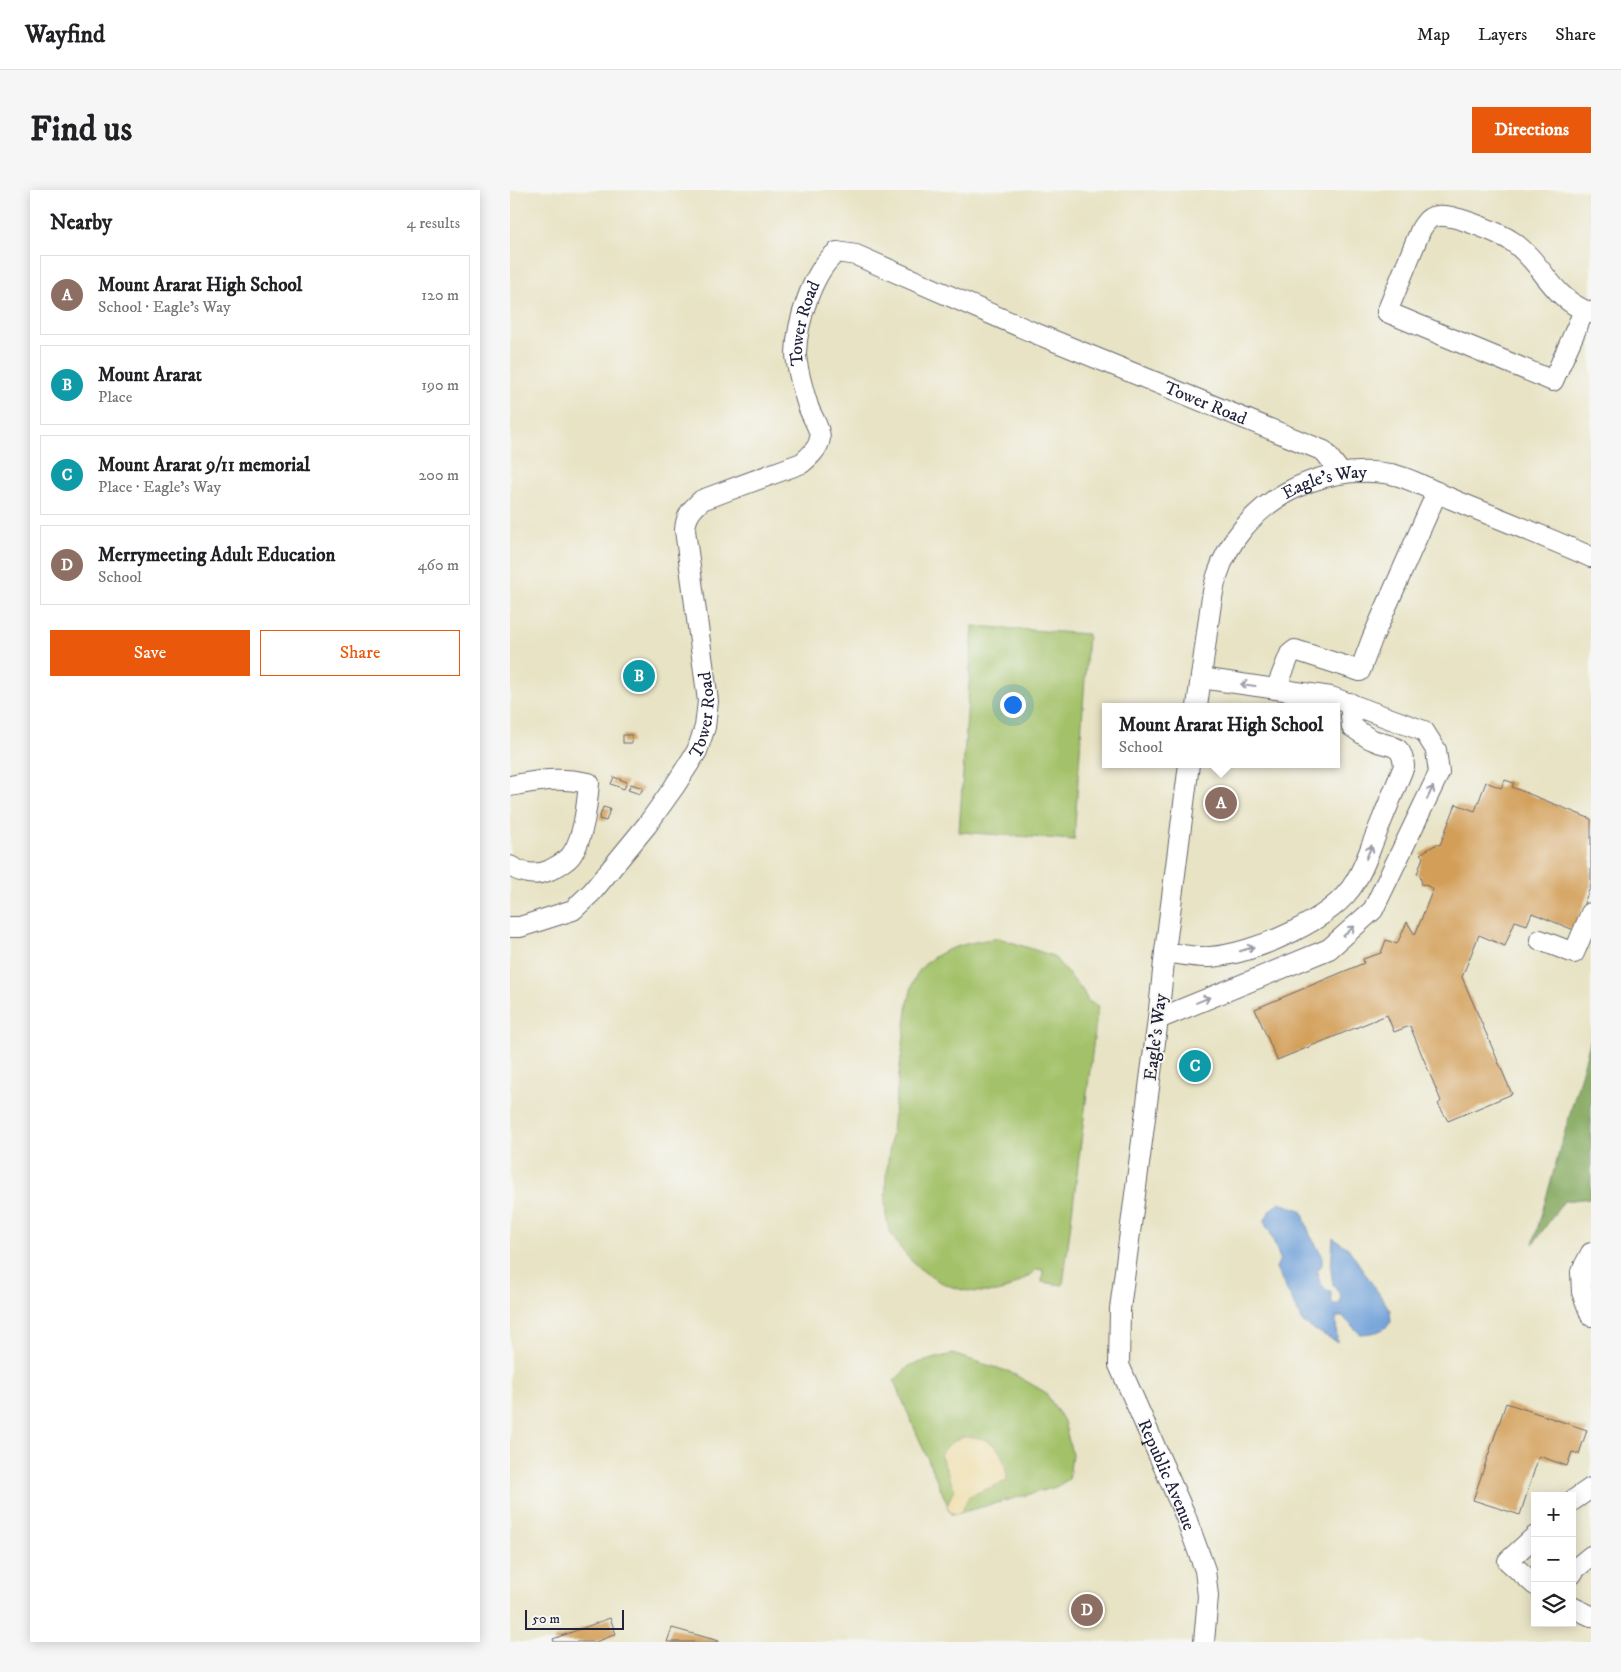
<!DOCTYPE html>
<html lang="en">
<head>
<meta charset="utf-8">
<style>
	body { margin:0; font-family:"IM FELL DW Pica",serif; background:#f6f6f6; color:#202124 }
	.controls { position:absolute; right:15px; bottom:15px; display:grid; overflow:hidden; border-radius:0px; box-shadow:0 2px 12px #0003 }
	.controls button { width:45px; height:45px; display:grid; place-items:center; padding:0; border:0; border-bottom:1px solid #e0e0e0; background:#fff; color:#202124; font:25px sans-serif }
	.scale { position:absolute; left:15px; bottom:12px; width:99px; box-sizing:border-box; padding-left:5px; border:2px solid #22223b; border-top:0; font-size:14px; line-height:18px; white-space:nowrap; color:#22223b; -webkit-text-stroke:4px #f6f6f2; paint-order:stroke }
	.you { position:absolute; left:502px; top:514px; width:18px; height:18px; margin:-12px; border:4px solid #fff; border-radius:50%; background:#1a73e8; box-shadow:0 0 0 8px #1a73e833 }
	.badge { display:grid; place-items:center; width:32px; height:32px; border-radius:50%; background:#ea580c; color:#fff; font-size:16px; font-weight:700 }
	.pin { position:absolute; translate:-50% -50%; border:2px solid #fff; box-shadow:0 1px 5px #0006 }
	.popup { position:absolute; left:592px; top:513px; width:238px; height:65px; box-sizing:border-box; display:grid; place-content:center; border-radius:0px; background:#fff; filter:drop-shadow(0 1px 4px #0005); font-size:16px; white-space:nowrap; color:#757577 }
	.popup b { font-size:19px; color:#202124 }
	.popup::after { content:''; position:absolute; left:50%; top:100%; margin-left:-10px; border:10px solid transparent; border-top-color:#fff }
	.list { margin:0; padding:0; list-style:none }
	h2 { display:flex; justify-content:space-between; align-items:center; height:65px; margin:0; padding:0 20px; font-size:21px }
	h2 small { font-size:16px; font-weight:400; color:#757577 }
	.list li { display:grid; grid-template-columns:32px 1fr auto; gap:15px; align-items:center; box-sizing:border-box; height:80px; margin:0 10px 10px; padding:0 10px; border:1px solid #e0e0e0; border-radius:0px }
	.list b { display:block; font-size:19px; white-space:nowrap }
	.list p { margin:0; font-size:16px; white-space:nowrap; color:#757577 }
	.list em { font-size:16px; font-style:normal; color:#757577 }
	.actions { display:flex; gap:10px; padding:15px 20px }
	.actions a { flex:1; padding:11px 0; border:1px solid #ea580c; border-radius:0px; text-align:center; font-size:18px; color:#ea580c }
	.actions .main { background:#ea580c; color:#fff }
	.icon { flex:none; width:28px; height:28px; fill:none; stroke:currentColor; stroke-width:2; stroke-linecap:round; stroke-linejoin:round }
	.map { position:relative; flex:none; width:1081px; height:1452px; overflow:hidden; border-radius:0px }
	header { display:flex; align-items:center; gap:30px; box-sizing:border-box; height:70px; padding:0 25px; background:#fff; border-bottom:1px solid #e0e0e0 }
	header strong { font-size:24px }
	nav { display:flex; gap:28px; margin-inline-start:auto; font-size:18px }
	.intro { display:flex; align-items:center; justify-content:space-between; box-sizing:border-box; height:120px; padding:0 30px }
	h1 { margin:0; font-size:35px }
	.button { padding:12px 22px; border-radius:0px; background:#ea580c; color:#fff; font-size:18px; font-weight:700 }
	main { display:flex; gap:30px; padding:0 30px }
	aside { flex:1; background:#fff; border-radius:0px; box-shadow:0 2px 12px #0003 }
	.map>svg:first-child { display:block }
	.green { fill:#a3c168; stroke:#627252 }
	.forest { fill:#82a75c; stroke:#52644c }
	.sand { fill:#eeda9e; stroke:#887e6c }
	.water { fill:#6d9fd8; stroke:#48608a }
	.building { fill:#d39f59 }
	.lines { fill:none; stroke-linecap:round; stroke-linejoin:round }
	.minor-casing { stroke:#67666b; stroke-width:22 }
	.minor { stroke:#fff; stroke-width:20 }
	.oneway { stroke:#9c9ca7 }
	.labels { text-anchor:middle; stroke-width:4; stroke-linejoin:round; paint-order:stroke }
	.street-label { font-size:18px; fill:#22223b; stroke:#f6f6f2 }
</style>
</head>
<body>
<header>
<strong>Wayfind</strong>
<nav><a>Map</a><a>Layers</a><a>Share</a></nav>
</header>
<div class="intro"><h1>Find us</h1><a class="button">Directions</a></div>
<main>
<aside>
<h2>Nearby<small>4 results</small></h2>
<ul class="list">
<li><span class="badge" style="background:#8d6e63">A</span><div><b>Mount Ararat High School</b><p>School · Eagle's Way</p></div><em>120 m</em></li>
<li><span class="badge" style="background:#0f9aa8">B</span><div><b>Mount Ararat</b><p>Place</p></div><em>190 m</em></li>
<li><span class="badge" style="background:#0f9aa8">C</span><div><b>Mount Ararat 9/11 memorial</b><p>Place · Eagle's Way</p></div><em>200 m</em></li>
<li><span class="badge" style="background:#8d6e63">D</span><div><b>Merrymeeting Adult Education</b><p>School</p></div><em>460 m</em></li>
</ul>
<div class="actions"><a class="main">Save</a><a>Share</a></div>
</aside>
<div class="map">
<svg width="1081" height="1452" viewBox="0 0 1081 1452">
	<rect width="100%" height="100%" fill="#f6f6f2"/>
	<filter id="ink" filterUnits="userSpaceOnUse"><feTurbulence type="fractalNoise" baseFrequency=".02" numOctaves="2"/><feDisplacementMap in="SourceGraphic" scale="10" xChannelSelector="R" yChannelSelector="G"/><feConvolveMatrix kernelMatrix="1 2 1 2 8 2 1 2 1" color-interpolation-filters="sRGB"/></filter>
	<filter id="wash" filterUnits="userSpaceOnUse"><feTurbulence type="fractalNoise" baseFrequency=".0096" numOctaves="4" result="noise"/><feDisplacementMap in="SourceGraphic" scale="20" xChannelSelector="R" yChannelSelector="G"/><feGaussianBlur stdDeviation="1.12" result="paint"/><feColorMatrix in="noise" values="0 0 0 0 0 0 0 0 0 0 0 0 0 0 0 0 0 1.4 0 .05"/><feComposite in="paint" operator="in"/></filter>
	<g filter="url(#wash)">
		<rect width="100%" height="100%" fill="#e8e3c4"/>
		<g class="green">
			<polygon points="463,436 578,444 564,650 449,642"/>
			<path d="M489,748l54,18 30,35 5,10 10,5 -35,279 -21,-3 1,-12 -6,-1c-12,10 -25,19 -40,23 -5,1 -11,0 -15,0 -40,0 -75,-27 -92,-61 -7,-16 -4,-37 -4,-54l22,-174c2,-7 3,-15 6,-23 13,-31 56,-38 85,-42z"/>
			<polygon points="442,1164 500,1182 535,1202 554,1231 562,1264 559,1289 546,1297 442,1325 384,1191 400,1175"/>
		</g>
		<polygon class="forest" points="1081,849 1081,1008 1054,1011 1023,1054"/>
		<path class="sand" d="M454,1247c30,-2 42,16 43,44l-38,15 -8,16 -6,2 -5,-2 -3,-6 7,-17 -14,-35 12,-12z"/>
		<path class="water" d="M770,1012c8,6 14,4 22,9l8,24 12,20v10l-5,6 3,11 5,7 6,2 1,13h8l1,-8 -8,-11 -2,-15 2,-32 15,10 42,62 1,12c-9,11 -18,11 -31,12l-17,-17h-7l1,25 -33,-18 -28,-56 4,-9 -9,-25 -7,-12 6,-12z"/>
		<g id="blocks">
			<g class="building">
				<rect x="113" y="545" width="9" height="8"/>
				<polygon points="104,587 117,592 114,599 101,594"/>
				<polygon points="995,590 1004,593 1002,597 1081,629 1081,695 1064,740 1022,723 1017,735 1005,731 995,756 969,745 952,787 1002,904 938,931 928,914 931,911 900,836 884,842 877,825 767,870 745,819 854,773 853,769 871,763 876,750 887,754 897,732 905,745 923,699 914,694 912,695 910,685 907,684 913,667 910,664 927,654 930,655 946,614 965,621 976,592 991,598"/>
				<polygon points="121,594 133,598 130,604 118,600"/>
				<polygon points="93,617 100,619 96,631 89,629"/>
				<polygon points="996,1213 1077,1240 1069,1264 1062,1262 1057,1276 1029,1266 1010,1325 963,1310"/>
				<polygon points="100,1428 106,1444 86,1452 44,1452 43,1449"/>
				<polygon points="162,1438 209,1451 209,1452 157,1452"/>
			</g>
		</g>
	</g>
	<g filter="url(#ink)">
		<use href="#blocks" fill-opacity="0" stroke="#67666b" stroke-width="1"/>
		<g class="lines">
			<defs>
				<g id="minor">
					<path d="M1074,121l-31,70 -166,-69 34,-83c4,-6 8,-13 17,-13 16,-2 62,17 75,26 31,22 38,57 78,71"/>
					<polyline points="766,499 780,464 785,460 850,481 862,449 927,302"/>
					<path id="s1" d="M687,517c3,-25 7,-50 10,-75 3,-19 4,-38 10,-56 23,-72 101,-115 174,-102 23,5 43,18 63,26 46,19 92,37 137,57"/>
					<path id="s2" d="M679,574l-24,188 -7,67 -38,290 -1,56 66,150 20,55 3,26 -4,46"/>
					<path d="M0,596c31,-6 47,-9 79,-3 -2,21 -5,54 -17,71 -4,7 -15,12 -22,16 -13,6 -27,4 -40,-4"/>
					<path id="s3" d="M0,737h10l53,-17 19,-18 55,-67 27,-38 23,-36 8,-24 3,-26 -23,-171c1,-15 7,-21 17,-30l100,-37c7,-6 17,-15 18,-25 0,-11 -9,-22 -12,-32 -4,-12 -12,-41 -12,-53 1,-30 16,-82 41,-101l19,3 174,76 294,120 17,22"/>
					<polyline points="1030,750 1064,763 1081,723"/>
					<path d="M655,762c14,2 31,6 45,5 44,-3 123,-37 145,-75 9,-14 14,-30 20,-45 10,-24 19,-47 29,-71 -2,-24 -14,-18 -31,-26 -8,-3 -14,-9 -21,-13l-2,-24"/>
					<polyline points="648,829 819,759 863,720 929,583 926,560 914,541 821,507 691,488"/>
					<polyline points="1081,1063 1071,1082 1072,1102 1081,1126"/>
					<polyline points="1062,1311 1081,1298"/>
					<polyline points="1025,1346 998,1371 1025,1395"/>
					<polyline points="1062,1384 1065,1379 1081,1366"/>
					<polyline points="1062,1417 1081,1426"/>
				</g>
			</defs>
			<use href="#minor" class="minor-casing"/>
			<use href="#minor" class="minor"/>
		</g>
		<defs><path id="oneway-shaft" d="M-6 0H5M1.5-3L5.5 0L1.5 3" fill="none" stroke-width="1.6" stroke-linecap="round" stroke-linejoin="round" transform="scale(1.25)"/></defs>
		<g class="oneway">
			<use href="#oneway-shaft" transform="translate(738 495) rotate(-172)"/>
			<use href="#oneway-shaft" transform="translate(920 603) rotate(-65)"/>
			<use href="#oneway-shaft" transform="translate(859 662) rotate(-67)"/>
			<use href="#oneway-shaft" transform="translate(839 741) rotate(-41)"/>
			<use href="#oneway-shaft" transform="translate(737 759) rotate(-17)"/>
			<use href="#oneway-shaft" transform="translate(693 810) rotate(-22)"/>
		</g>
	</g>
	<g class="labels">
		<g class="street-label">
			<text dy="6" stroke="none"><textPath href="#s3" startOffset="785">Tower Road</textPath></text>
			<text dy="6" stroke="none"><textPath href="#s3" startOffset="1265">Tower Road</textPath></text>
			<text dy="6" stroke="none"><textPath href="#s1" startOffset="284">Eagle's Way</textPath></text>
			<text dy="6" stroke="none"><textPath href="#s3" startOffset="305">Tower Road</textPath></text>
			<text transform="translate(645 847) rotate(-83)" y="6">Eagle's Way</text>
			<text dy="6" stroke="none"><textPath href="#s2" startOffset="725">Republic Avenue</textPath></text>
		</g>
	</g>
</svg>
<div class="controls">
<button>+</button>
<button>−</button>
<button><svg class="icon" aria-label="layers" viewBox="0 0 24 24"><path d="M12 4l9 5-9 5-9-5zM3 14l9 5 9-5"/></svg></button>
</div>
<div class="scale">50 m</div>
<div class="you"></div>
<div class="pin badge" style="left:711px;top:613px;background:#8d6e63">A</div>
<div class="popup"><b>Mount Ararat High School</b>School</div>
<div class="pin badge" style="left:129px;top:486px;background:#0f9aa8">B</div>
<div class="pin badge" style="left:685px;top:876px;background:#0f9aa8">C</div>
<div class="pin badge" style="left:577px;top:1420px;background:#8d6e63">D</div>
</div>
</main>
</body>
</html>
